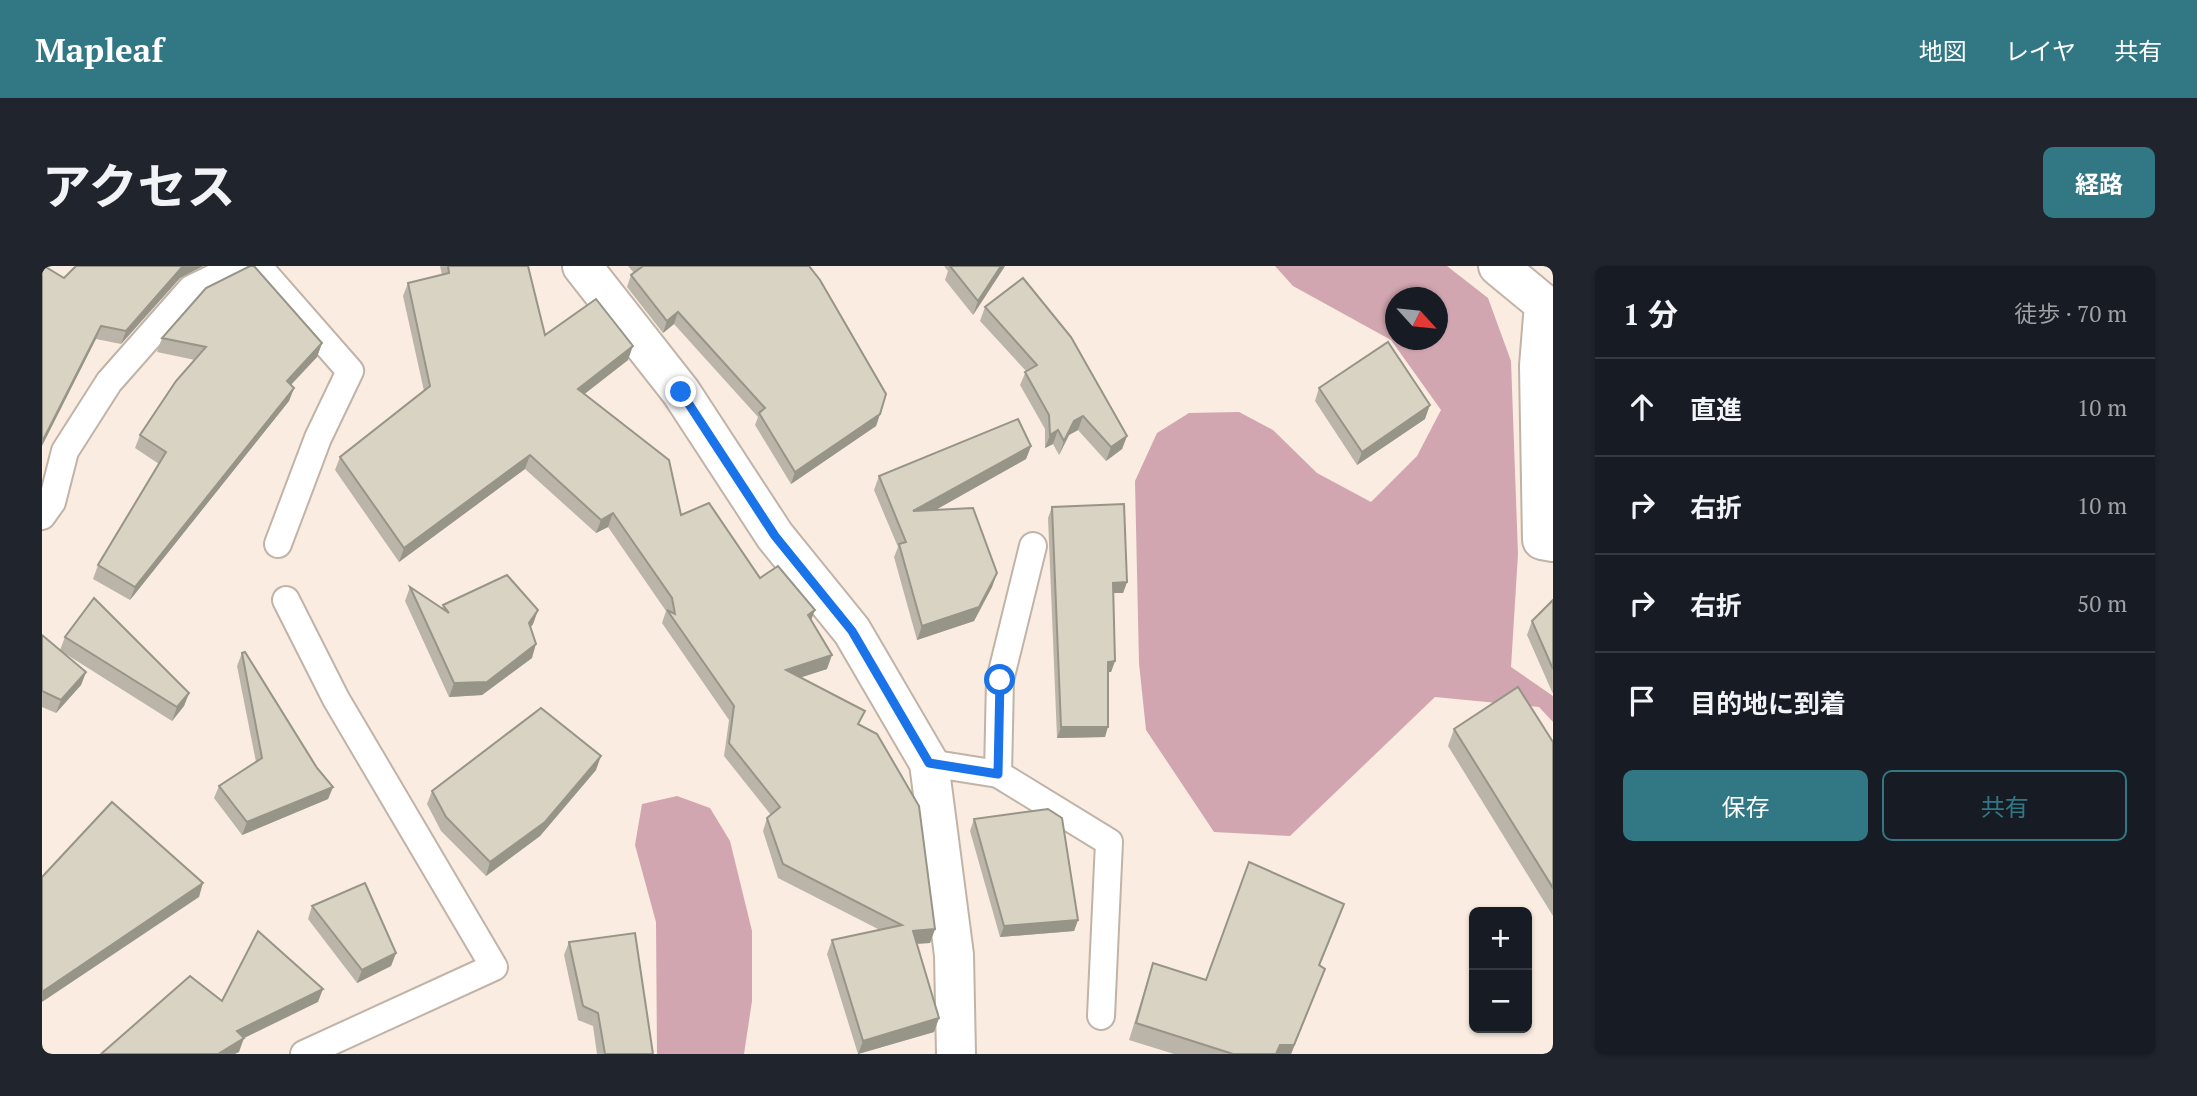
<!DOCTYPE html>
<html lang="ja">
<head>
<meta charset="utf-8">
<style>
	body { margin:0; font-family:"PT Serif","Noto Sans JP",serif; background:#20242c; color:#f1f3f6 }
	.controls { position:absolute; right:21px; bottom:21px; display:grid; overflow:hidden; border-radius:10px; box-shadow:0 2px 5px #0004 }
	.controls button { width:63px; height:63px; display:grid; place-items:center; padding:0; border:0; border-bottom:2px solid #363941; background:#171b24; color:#f1f3f6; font:35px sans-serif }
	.compass { position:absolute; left:1343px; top:21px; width:63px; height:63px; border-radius:50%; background:#171b24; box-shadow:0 2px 5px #0004; rotate:117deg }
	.stop { position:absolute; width:21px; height:21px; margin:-16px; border:5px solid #1a73e8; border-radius:50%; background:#fff }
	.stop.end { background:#1a73e8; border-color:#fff; box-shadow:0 2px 7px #0008 }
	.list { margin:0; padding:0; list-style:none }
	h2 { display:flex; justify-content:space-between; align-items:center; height:91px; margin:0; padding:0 28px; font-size:30px }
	h2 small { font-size:23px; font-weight:400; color:#9ea1a6 }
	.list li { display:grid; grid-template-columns:46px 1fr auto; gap:21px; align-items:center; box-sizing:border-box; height:98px; padding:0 28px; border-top:2px solid #363941 }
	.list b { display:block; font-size:26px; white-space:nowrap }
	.list em { font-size:23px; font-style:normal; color:#9ea1a6 }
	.actions { display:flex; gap:14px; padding:21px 28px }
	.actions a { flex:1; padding:16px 0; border:2px solid #327884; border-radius:10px; text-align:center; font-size:24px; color:#327884 }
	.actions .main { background:#327884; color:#fff }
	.icon { flex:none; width:38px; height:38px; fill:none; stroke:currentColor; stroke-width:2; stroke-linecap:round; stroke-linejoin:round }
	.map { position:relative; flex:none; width:1511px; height:788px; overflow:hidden; border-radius:10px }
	header { display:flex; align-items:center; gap:42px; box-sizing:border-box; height:98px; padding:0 35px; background:#327884; color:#fff }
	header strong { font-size:33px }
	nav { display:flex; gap:38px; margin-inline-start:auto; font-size:24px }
	.intro { display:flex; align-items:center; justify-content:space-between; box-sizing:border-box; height:168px; padding:0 42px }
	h1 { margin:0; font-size:49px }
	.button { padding:18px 32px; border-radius:10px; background:#327884; color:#fff; font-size:24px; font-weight:700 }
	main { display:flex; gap:42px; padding:0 42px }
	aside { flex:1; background:#171b24; border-radius:10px; box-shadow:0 2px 5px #0004 }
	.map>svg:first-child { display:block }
	.forest { fill:#d1a6b0; fill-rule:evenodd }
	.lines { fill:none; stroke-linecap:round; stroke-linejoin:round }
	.service-casing { stroke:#c0b3a8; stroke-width:30 }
	.minor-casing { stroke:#c0b3a8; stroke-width:42 }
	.service { stroke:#fff; stroke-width:26 }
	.minor { stroke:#fff; stroke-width:38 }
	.wall { fill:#bab5a8 }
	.shaded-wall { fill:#979488 }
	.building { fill:#d8d3c3; stroke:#979488; stroke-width:2 }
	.route { stroke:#1a73e8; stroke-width:9 }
</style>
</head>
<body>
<header>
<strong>Mapleaf</strong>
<nav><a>地図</a><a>レイヤ</a><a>共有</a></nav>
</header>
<div class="intro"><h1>アクセス</h1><a class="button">経路</a></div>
<main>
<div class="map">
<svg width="1511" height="788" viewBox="0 0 1511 788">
	<rect width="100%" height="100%" fill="#faece0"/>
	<g class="forest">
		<path d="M1233,0h172l41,32 23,63 7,193 -7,113 42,29v26l-14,-15 -104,-10 -145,139 -76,-4 -68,-102 -7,-67 -4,-182 22,-48 32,-20 50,-1 34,18 44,43 54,29 46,-46 24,-46 -50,-70 -98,-54zM1353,32h42v42h-42z"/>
		<polygon points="635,530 668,542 688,575 710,665 710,735 702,788 615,788 614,656 593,579 600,538"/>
	</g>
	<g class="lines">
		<defs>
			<g id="service">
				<polyline points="216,0 308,105 276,172 236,278"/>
				<polyline points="0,250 10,236 23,185 67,116 149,23 196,0"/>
				<polyline points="244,334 294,433 452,701 262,788"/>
				<polyline points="887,497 956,508 1067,576 1059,750"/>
				<polyline points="956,508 958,414 991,280"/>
			</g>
			<g id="minor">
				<polyline points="540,0 639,126 733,270 810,365 887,497 912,689 914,788"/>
				<polyline points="1456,0 1502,38 1497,100 1500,274 1511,276"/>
			</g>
		</defs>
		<use href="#service" class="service-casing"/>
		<use href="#minor" class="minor-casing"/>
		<use href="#service" class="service"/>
		<use href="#minor" class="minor"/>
	</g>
	<g class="wall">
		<polygon points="34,0 161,0 138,12 79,78 54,73 22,12"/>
		<polygon points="398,0 486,0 503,69 586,94 542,128 639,249 769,354 785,403 758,411 818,459 893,663 888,677 875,678 897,752 892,766 816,788 785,688 790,674 838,664 736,612 721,565 725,552 729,549 682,490 687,454 620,357 624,345 566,261 554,267 483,203 357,296 293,204 298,191 382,125 361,30 366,17 400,9"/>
		<polygon points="586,0 767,0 838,148 834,160 749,218 713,159 716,151 632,58 621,67 585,21 589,9 592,7"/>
		<polygon points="902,0 963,0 931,49 903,14 906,5"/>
		<polygon points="943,41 1085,170 1080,183 1064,195 1036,164 1027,169 1017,189 1011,178 1003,182 1003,163 978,119 984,105 938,55"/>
		<polygon points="120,72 280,77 275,91 249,119 252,122 247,135 88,334 51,313 56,299 117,198 93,182 98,169 153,94 115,86"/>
		<polygon points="1277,122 1383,153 1315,199 1273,135"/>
		<polygon points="989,180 984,193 893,244 955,307 950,321 932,355 875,374 852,291 856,281 832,224 837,210"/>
		<polygon points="1010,241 1085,316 1081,327 1071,327 1073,395 1069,406 1066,406 1063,471 1015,472 1006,252"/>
		<polygon points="368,321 400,342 401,339 496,344 491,358 489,361 490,392 440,429 407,431 363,335"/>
		<polygon points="1511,334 1511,428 1485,369 1490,355"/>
		<polygon points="0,369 18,384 23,371 147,427 142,440 130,455 19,385 44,406 39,419 14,447 0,441"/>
		<polygon points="200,387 275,502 291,521 286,533 200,569 172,532 177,520 214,496 195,400"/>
		<polygon points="1412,463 1511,476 1511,650 1406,480"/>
		<polygon points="554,504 498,570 444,610 399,565 385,538 390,525"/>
		<polygon points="932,553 1036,654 1032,665 958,671 928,565"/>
		<polygon points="270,640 354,687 349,700 315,717 266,653"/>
		<polygon points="1296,655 1278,699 1277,719 1249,788 1132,788 1087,774 1111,697 1164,714"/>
		<polygon points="527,676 611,788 555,788 551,760 536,754 522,689"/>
	</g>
	<g class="shaded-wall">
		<polygon points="141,0 161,0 138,12 79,78 84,65"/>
		<polygon points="959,0 963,0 931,49 936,35"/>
		<polygon points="636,46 632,58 621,67 625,55"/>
		<polygon points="59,60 54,73 0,180 0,176"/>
		<polygon points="280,77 275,91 240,128 245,115"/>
		<polygon points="591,80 586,94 531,137 536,123"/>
		<polygon points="252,122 247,135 88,334 93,321"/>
		<polygon points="1388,139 1383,153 1315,199 1320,186"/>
		<polygon points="838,148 834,160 749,218 753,206"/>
		<polygon points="1041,150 1036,164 1027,169 1017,189 1022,175 1032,155"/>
		<polygon points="1016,164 1011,178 1003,182 1008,169"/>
		<polygon points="1085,170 1080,183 1064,195 1069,181"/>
		<polygon points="989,180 984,193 867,259 871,245"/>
		<polygon points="488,189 483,203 357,296 362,282"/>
		<polygon points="571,247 566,261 554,267 559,254"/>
		<polygon points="955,307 950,321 932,355 875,374 880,360"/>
		<polygon points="1085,316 1081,327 1067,327 1071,317"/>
		<polygon points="496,344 491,358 482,370 487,357"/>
		<polygon points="773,344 768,357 766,349"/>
		<polygon points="494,378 490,392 440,429 407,431 412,417"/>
		<polygon points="790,389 785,403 739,418 744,404"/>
		<polygon points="1073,395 1069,406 1062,406 1066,396"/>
		<polygon points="44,406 39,419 14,447 19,434"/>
		<polygon points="147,427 142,440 130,455 135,441"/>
		<polygon points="1019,461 1066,461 1063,471 1015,472"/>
		<polygon points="559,490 554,504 498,570 444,610 448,596"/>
		<polygon points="291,521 286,533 200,569 205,556"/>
		<polygon points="161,617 157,631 0,736 0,726"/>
		<polygon points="1036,654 1032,665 958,671 962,660"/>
		<polygon points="893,663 888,677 866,678 871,665"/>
		<polygon points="354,687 349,700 315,717 320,704"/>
		<polygon points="1283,703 1249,788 1234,788"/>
		<polygon points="281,723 276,736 190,778 195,765"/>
		<polygon points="897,752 892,766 816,788 821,775"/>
		<polygon points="202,772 197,786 193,788 176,788"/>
	</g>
	<g class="building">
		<polygon points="0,0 2,0 22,12 34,0 141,0 84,65 59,60 0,176"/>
		<polygon points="208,0 212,0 280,77 245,115 252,122 93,321 56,299 124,186 98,169 134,115 164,81 120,72 164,22"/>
		<polygon points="406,0 486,0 503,69 554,33 591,80 536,123 627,194 639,249 667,237 718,312 736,300 773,344 766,349 790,389 744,404 823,445 816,458 835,468 877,540 893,663 871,665 897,752 821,775 790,674 860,659 741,598 725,552 738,541 687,477 692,440 625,344 633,348 630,332 571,247 559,254 488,189 362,282 298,191 388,120 366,17 407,7"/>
		<polygon points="601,0 767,0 778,14 844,128 838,148 753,206 717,147 723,142 636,46 625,55 589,9"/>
		<polygon points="908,0 959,0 936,35"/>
		<polygon points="981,12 1029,71 1085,170 1069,181 1041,150 1032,155 1022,175 1016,164 1008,169 1007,149 983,106 995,99 943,41"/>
		<polygon points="1346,76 1388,139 1320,186 1277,122"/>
		<polygon points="976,153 989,180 871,245 931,242 955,307 937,341 880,360 857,278 864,276 837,210"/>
		<polygon points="1082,238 1085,316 1071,317 1073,395 1066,396 1066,461 1019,461 1010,241"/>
		<polygon points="465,309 496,344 487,357 494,378 445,416 412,417 368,321 407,347 401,339"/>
		<polygon points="52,332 147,427 135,441 23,371"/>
		<polygon points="1511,334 1511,403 1490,355"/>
		<polygon points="0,369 44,406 19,434 0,425"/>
		<polygon points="203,386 275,502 291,521 205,556 177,520 220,492 200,387"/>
		<polygon points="1476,421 1511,476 1511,622 1412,463"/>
		<polygon points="499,442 559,490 503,556 448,596 404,551 390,525"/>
		<polygon points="70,536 161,617 0,726 0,611"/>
		<polygon points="1006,543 1020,552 1036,654 962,660 932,553"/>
		<polygon points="1207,596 1302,638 1277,699 1283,703 1252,779 1238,779 1234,788 1191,788 1094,757 1111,697 1164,714"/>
		<polygon points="323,617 354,687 320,704 270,640"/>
		<polygon points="216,665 281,723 195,765 202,772 176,788 59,788 148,710 180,735"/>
		<polygon points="593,667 611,788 563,788 556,747 541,740 527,676"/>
	</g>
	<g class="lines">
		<polyline class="route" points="639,126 733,270 810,365 887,497 956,508 958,414"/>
	</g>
</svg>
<div class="controls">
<button>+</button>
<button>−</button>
</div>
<svg class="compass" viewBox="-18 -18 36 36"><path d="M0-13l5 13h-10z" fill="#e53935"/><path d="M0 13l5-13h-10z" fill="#9ea1a6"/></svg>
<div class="stop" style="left:958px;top:414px"></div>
<div class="stop end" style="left:639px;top:126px"></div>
</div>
<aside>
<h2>1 分<small>徒歩 · 70 m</small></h2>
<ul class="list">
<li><svg class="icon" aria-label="ahead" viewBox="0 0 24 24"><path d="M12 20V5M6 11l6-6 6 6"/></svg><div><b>直進</b></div><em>10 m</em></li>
<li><svg class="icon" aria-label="right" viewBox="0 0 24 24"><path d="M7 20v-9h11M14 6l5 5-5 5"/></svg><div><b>右折</b></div><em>10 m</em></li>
<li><svg class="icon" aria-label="right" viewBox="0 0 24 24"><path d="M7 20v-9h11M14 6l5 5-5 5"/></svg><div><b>右折</b></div><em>50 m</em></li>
<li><svg class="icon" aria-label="arrive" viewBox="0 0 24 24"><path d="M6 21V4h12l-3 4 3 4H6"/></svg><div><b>目的地に到着</b></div></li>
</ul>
<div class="actions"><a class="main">保存</a><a>共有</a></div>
</aside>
</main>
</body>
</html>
